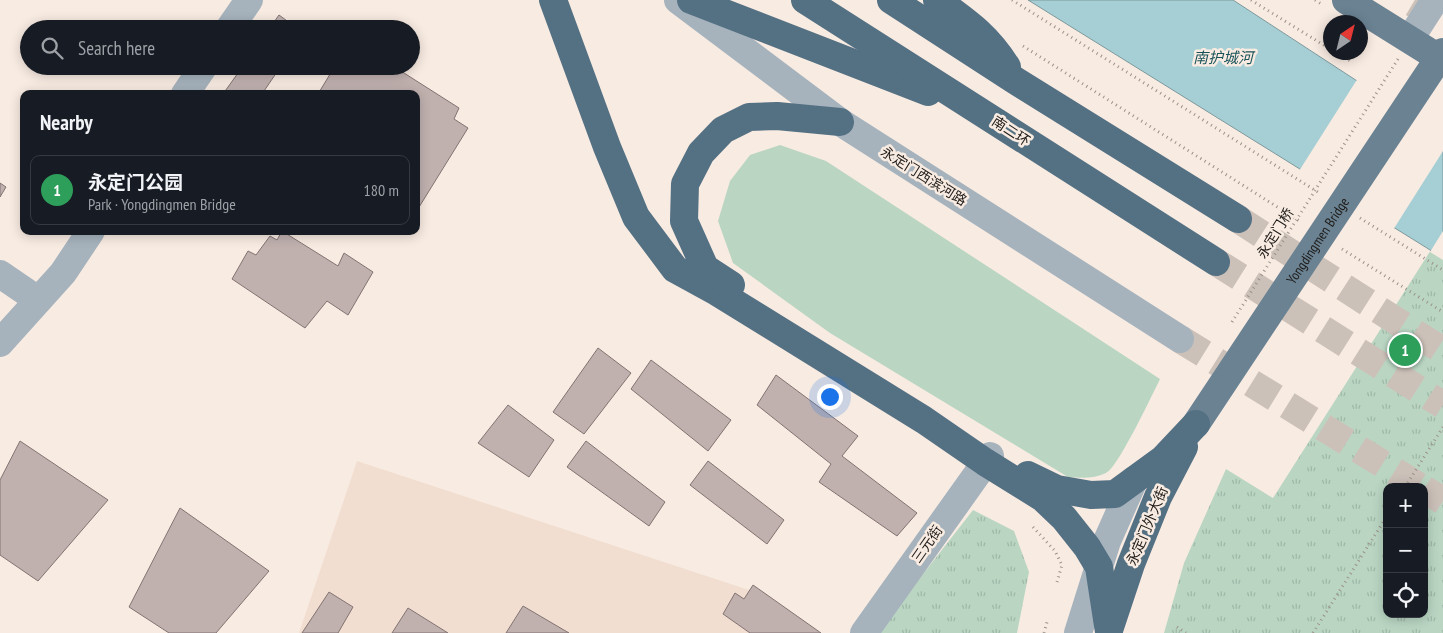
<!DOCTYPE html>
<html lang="en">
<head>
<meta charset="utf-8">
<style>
	body { margin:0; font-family:"PT Sans Narrow","Noto Sans SC",sans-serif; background:#20242c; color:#f1f3f6 }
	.controls { position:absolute; right:15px; bottom:15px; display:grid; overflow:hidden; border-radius:10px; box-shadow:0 2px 12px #0003 }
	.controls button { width:45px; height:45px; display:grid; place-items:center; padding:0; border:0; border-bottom:1px solid #363941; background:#171b24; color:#f1f3f6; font:25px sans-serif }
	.compass { position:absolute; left:1323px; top:15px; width:45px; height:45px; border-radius:50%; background:#171b24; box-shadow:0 2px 12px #0003; rotate:35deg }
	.you { position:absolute; left:829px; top:396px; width:18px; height:18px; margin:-12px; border:4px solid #fff; border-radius:50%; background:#1a73e8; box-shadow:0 0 0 8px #1a73e833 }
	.badge { display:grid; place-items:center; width:32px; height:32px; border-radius:50%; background:#0f766e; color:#fff; font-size:16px; font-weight:700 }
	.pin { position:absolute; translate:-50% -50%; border:2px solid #fff; box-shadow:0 1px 5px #0006 }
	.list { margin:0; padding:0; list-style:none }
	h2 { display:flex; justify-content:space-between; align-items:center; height:65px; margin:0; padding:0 20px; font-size:21px }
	h2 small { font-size:16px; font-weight:400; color:#9ea1a6 }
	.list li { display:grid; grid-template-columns:32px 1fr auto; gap:15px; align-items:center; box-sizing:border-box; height:70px; margin:0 10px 10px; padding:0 10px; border:1px solid #363941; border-radius:10px }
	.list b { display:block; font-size:19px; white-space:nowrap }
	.list p { margin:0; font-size:16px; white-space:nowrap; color:#9ea1a6 }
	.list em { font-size:16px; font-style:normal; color:#9ea1a6 }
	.icon { flex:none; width:28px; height:28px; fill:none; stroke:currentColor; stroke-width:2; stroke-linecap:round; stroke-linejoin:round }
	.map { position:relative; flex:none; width:1443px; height:633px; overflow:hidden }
	.search { position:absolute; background:#171b24; box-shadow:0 2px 12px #0003; left:20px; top:20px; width:400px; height:55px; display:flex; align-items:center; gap:12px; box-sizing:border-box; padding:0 18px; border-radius:28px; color:#9ea1a6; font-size:19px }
	.panel { position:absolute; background:#171b24; box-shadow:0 2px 12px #0003; left:20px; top:90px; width:400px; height:145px; border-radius:10px }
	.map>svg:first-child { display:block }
	.built { fill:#f1ded0 }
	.grass { fill:#bad6c3 }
	.park { fill:url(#park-tufts); fill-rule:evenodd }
	.water { fill:#a6cfd5; stroke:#7d999c }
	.pier { fill:#f8ebe2 }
	.building { fill:#c0b1af; stroke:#827372 }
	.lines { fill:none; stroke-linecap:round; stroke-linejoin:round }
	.minor-tunnel { stroke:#ccc1b9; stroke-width:28; stroke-dasharray:28 14; stroke-linecap:butt }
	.highway-tunnel { stroke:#ccc1b9; stroke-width:28; stroke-dasharray:28 14; stroke-linecap:butt }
	.path { stroke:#9a918a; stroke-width:3; stroke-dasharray:1 4; stroke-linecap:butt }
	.minor { stroke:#a6b3bd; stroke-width:28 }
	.major { stroke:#6a8292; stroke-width:28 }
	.highway { stroke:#547083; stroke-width:28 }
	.labels { text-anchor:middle; stroke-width:5; stroke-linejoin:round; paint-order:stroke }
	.street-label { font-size:14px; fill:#1e1a17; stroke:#f8ebe2 }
	.water-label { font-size:15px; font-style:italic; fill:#19535a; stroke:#f8ebe2 }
</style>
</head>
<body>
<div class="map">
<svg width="1443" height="633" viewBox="0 0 1443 633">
	<defs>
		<pattern id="park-tufts" width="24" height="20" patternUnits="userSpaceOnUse" patternTransform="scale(1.25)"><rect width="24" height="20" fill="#bad6c3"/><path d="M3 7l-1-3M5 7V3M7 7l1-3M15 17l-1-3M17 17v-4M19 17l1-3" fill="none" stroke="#9fb7a7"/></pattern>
	</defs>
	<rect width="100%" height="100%" fill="#f8ebe2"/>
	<polygon class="built" points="357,461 755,592 810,633 299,633"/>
	<path class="grass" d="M780,145l46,16 334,218c-8,16 -42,89 -54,94 -12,6 -25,5 -38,4l-238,-144 -97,-70 -15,-42 12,-40 20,-26z"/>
	<g class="park">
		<path d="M1443,231v402h-279l20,-70 42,-94 47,29zM1387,487h37v127h-37z"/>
		<polygon points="973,510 1014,531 1029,572 1017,633 877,633"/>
	</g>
	<polygon class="water" points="1028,0 1233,0 1443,137 1443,258"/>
	<g class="pier">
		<polygon points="1358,78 1443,134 1443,151 1393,230 1299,171"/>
		<polygon points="1443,231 1443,260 1430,252"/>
	</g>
	<g class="building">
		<polygon points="279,15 298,29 269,29"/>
		<polygon points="243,66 281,66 262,94 223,94"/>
		<polygon points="335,66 393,66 459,108 454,119 468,128 416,212 416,94 318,94"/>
		<polygon points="0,183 6,187 0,197"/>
		<polygon points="282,231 338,266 344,253 373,272 348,315 327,301 305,328 232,279 248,251 256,255 270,236 277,240"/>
		<polygon points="598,348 631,373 584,434 553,412"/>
		<polygon points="651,360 731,420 708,451 631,389"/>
		<polygon points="776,375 858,436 842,456 917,513 897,536 819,482 831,464 757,405"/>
		<polygon points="508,405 554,440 529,477 478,443"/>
		<polygon points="20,441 108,500 38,581 0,555 0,480"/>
		<polygon points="586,441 665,502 649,526 567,467"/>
		<polygon points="708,461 784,520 767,544 690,485"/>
		<polygon points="180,508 269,571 216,633 169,633 129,607"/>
		<polygon points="753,585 821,633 750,633 723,614 735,593 744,599"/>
		<polygon points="329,592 353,607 338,633 302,633"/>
		<polygon points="523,606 569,633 506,633"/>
		<polygon points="408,608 448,633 392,633"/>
	</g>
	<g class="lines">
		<g class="minor-tunnel">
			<polyline points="1413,3 1443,21"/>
			<polyline points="1180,339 1420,487"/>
			<polyline points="1424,489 1443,501"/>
		</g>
		<g class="highway-tunnel">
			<polyline points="1238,219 1443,351"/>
			<polyline points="1216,262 1443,405"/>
		</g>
		<g class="path">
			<polyline points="1012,0 1321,194"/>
			<polyline points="1251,0 1330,49"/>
			<polyline points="1315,0 1323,5"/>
			<polyline points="1023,46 1301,222"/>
			<polyline points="1336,52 1352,62"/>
			<polyline points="1360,218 1443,270"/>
			<polyline points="1342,249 1443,312"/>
			<polyline points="1232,322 1398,59"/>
			<polyline points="1405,487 1443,427"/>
			<polyline points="1033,527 1055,551 1062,565 1057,582"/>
			<polyline points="1177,627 1186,633"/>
			<polyline points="1044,633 1047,622"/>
			<polyline points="1313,633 1387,516"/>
		</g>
		<g class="minor">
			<polyline points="678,0 840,122 1180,339"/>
			<polyline points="229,29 249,0"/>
			<polyline points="1410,39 1435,0"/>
			<polyline points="185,94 204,66"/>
			<polyline points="0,274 38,300"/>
			<polyline points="0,343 63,273 91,231"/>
			<polyline points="864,633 990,456"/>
			<polyline points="1078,633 1107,541 1134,480"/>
		</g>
		<g class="major">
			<polyline points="1346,0 1439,58"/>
			<path id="s1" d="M1196,424l247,-372"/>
		</g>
		<g class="highway">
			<polyline points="553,0 607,147 636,217 675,269 717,292 924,420 985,462 1043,498 1064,518 1087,547 1099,567 1109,632"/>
			<polyline points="691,0 928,92"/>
			<polyline points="805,0 1216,262"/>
			<polyline points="891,0 1016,81 1238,219"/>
			<path d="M937,0c30,22 50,35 70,67"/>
			<polyline points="731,285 705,268 684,221 685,184 701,153 723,130 749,117 777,116 840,122"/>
			<polyline points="1028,475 1057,489 1091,495 1115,494 1163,459 1196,424"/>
			<polyline points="1110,627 1131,564 1158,497 1184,447"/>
		</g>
	</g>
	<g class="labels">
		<g class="street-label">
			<text transform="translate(1011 131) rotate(33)" y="5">南二环</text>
			<text transform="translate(924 176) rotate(32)" y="5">永定门西滨河路</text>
			<text transform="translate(1275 233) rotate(-58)" y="5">永定门桥</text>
			<text dy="5" stroke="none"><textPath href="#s1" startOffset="220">Yongdingmen Bridge</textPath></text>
			<text transform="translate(1147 526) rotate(-67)" y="5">永定门外大街</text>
			<text transform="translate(927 544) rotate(-55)" y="5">三元街</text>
		</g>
		<g class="water-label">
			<text x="1223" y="63">南护城河</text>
		</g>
	</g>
</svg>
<div class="controls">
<button>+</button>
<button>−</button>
<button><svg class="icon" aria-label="locate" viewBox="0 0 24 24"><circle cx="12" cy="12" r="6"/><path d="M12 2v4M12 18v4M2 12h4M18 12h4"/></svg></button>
</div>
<svg class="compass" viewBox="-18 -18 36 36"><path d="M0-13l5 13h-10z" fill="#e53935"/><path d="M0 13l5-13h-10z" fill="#9ea1a6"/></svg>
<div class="you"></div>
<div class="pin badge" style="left:1405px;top:350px;background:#2e9e5b">1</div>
<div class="search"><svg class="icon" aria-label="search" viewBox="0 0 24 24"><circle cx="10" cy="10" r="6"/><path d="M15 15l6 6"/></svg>Search here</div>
<section class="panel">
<h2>Nearby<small></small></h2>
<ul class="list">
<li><span class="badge" style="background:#2e9e5b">1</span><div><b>永定门公园</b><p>Park · Yongdingmen Bridge</p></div><em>180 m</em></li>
</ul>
</section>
</div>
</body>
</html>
